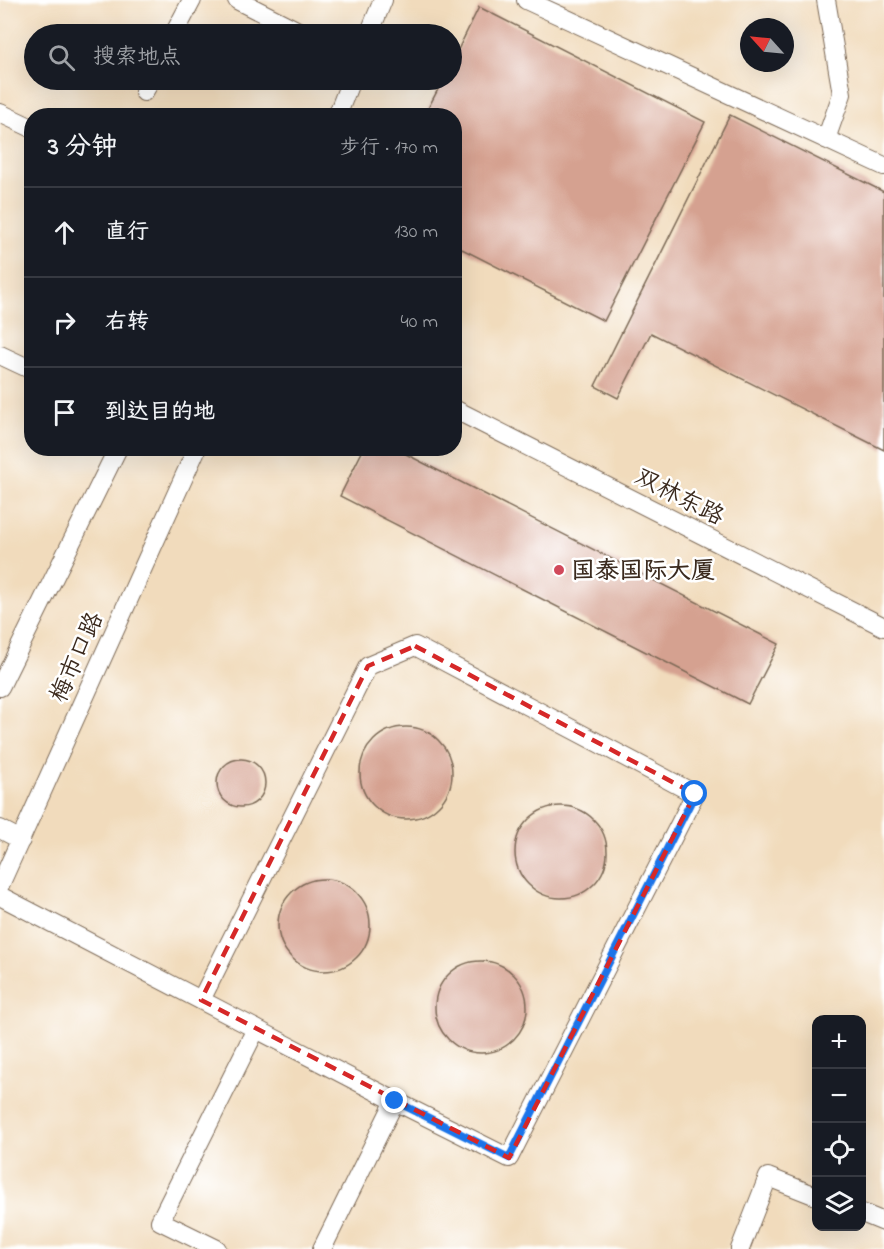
<!DOCTYPE html>
<html lang="zh">
<head>
<meta charset="utf-8">
<style>
	body { margin:0; font-family:"Indie Flower","LXGW WenKai TC",sans-serif; background:#20242c; color:#f1f3f6 }
	.controls { position:absolute; right:18px; bottom:18px; display:grid; overflow:hidden; border-radius:12px; box-shadow:0 6px 24px #0002 }
	.controls button { width:54px; height:54px; display:grid; place-items:center; padding:0; border:0; border-bottom:2px solid #363941; background:#171b24; color:#f1f3f6; font:30px sans-serif }
	.compass { position:absolute; left:740px; top:18px; width:54px; height:54px; border-radius:50%; background:#171b24; box-shadow:0 6px 24px #0002; rotate:297deg }
	.stop { position:absolute; width:18px; height:18px; margin:-14px; border:4px solid #1a73e8; border-radius:50%; background:#fff }
	.stop.end { background:#1a73e8; border-color:#fff; box-shadow:0 2px 6px #0008 }
	.list { margin:0; padding:0; list-style:none }
	h2 { display:flex; justify-content:space-between; align-items:center; height:78px; margin:0; padding:0 24px; font-size:26px }
	h2 small { font-size:20px; font-weight:400; color:#9ea1a6 }
	.list li { display:grid; grid-template-columns:39px 1fr auto; gap:18px; align-items:center; box-sizing:border-box; height:90px; padding:0 24px; border-top:2px solid #363941 }
	.list b { display:block; font-size:22px; white-space:nowrap }
	.list em { font-size:20px; font-style:normal; color:#9ea1a6 }
	.icon { flex:none; width:33px; height:33px; fill:none; stroke:currentColor; stroke-width:2; stroke-linecap:round; stroke-linejoin:round }
	.map { position:relative; flex:none; width:884px; height:1249px; overflow:hidden }
	.search { position:absolute; background:#171b24; box-shadow:0 6px 24px #0002; left:24px; top:24px; width:438px; height:66px; display:flex; align-items:center; gap:15px; box-sizing:border-box; padding:0 21px; border-radius:33px; color:#9ea1a6; font-size:22px }
	.panel { position:absolute; background:#171b24; box-shadow:0 6px 24px #0002; left:24px; top:108px; width:438px; height:348px; border-radius:24px }
	.map>svg:first-child { display:block }
	.building { fill:#d5a190 }
	.lines { fill:none; stroke-linecap:round; stroke-linejoin:round }
	.minor-casing { stroke:#7b6855; stroke-width:20 }
	.minor { stroke:#fff; stroke-width:18 }
	.route { stroke:#1a73e8; stroke-width:8 }
	.marked { fill:none; stroke:#d62828; stroke-width:4.5; stroke-dasharray:12 8; stroke-linejoin:round }
	.poi-dot { fill:#d1495b; stroke:#fff; stroke-width:2 }
	.labels { text-anchor:middle; stroke-width:5; stroke-linejoin:round; paint-order:stroke }
	.street-label { font-size:24px; fill:#3b2a1e; stroke:#fff }
	.poi-label { font-size:24px; font-weight:bold; fill:#3b2a1e; stroke:#fff; text-anchor:start }
</style>
</head>
<body>
<div class="map">
<svg width="884" height="1249" viewBox="0 0 884 1249">
	<rect width="100%" height="100%" fill="#fff"/>
	<filter id="ink" filterUnits="userSpaceOnUse"><feTurbulence type="fractalNoise" baseFrequency=".0167" numOctaves="2"/><feDisplacementMap in="SourceGraphic" scale="12" xChannelSelector="R" yChannelSelector="G"/><feConvolveMatrix kernelMatrix="1 2 1 2 8 2 1 2 1" color-interpolation-filters="sRGB"/></filter>
	<filter id="wash" filterUnits="userSpaceOnUse"><feTurbulence type="fractalNoise" baseFrequency=".008" numOctaves="4" result="noise"/><feDisplacementMap in="SourceGraphic" scale="24" xChannelSelector="R" yChannelSelector="G"/><feGaussianBlur stdDeviation="1.35" result="paint"/><feColorMatrix in="noise" values="0 0 0 0 0 0 0 0 0 0 0 0 0 0 0 0 0 1.4 0 .05"/><feComposite in="paint" operator="in"/></filter>
	<g filter="url(#wash)">
		<rect width="100%" height="100%" fill="#f1dbbc"/>
		<g id="blocks">
			<g class="building">
				<polygon points="479,7 705,122 604,321 454,245 454,116 424,116 443,80 452,80 452,62"/>
				<polygon points="730,115 884,192 884,450 651,333 618,398 595,386"/>
				<polygon points="364,448 394,448 779,644 748,704 340,496"/>
				<circle cx="406" cy="773" r="46"/>
				<circle cx="241" cy="783" r="24"/>
				<circle cx="561" cy="852" r="46"/>
				<circle cx="324" cy="925" r="46"/>
				<circle cx="481" cy="1007" r="46"/>
			</g>
		</g>
	</g>
	<g filter="url(#ink)">
		<use href="#blocks" fill-opacity="0" stroke="#7b6855" stroke-width="1.5"/>
		<g class="lines">
			<defs>
				<g id="minor">
					<polyline points="237,0 304,34"/>
					<polyline points="526,0 884,166"/>
					<polyline points="826,0 842,94 826,139"/>
					<polyline points="174,34 192,0"/>
					<polyline points="369,34 383,0"/>
					<polyline points="144,92 151,80"/>
					<polyline points="0,113 32,128"/>
					<polyline points="337,116 351,80"/>
					<polyline points="0,355 32,370"/>
					<polyline points="454,409 884,627"/>
					<polyline points="0,687 118,448"/>
					<polyline points="0,829 21,840"/>
					<polyline points="0,885 197,448"/>
					<polyline points="0,896 395,1101 322,1249"/>
					<polyline points="201,1000 368,666 415,646 695,794 509,1158 395,1101"/>
					<polyline points="862,1213 884,1222"/>
					<polyline points="217,1249 160,1221 256,1029"/>
					<polyline points="740,1249 768,1177 816,1196"/>
				</g>
			</defs>
			<use href="#minor" class="minor-casing"/>
			<use href="#minor" class="minor"/>
		</g>
	</g>
	<g class="lines" filter="url(#ink)">
		<polyline class="route" points="395,1101 509,1158 695,794"/>
	</g>
	<path class="marked" d="M415,646l280,148 -186,364 -308,-158 167,-334z"/>
	<circle class="poi-dot" cx="559" cy="570" r="6"/>
	<g class="labels">
		<g class="street-label">
			<text transform="translate(680 496) rotate(27)" y="8">双林东路</text>
			<text transform="translate(76 657) rotate(-66)" y="8">梅市口路</text>
		</g>
		<g class="poi-label">
			<text x="571" y="578">国泰国际大厦</text>
		</g>
	</g>
</svg>
<div class="controls">
<button>+</button>
<button>−</button>
<button><svg class="icon" aria-label="locate" viewBox="0 0 24 24"><circle cx="12" cy="12" r="6"/><path d="M12 2v4M12 18v4M2 12h4M18 12h4"/></svg></button>
<button><svg class="icon" aria-label="layers" viewBox="0 0 24 24"><path d="M12 4l9 5-9 5-9-5zM3 14l9 5 9-5"/></svg></button>
</div>
<svg class="compass" viewBox="-18 -18 36 36"><path d="M0-13l5 13h-10z" fill="#e53935"/><path d="M0 13l5-13h-10z" fill="#9ea1a6"/></svg>
<div class="stop" style="left:695px;top:794px"></div>
<div class="stop end" style="left:395px;top:1101px"></div>
<div class="search"><svg class="icon" aria-label="search" viewBox="0 0 24 24"><circle cx="10" cy="10" r="6"/><path d="M15 15l6 6"/></svg>搜索地点</div>
<section class="panel">
<h2>3 分钟<small>步行 · 170 m</small></h2>
<ul class="list">
<li><svg class="icon" aria-label="ahead" viewBox="0 0 24 24"><path d="M12 20V5M6 11l6-6 6 6"/></svg><div><b>直行</b></div><em>130 m</em></li>
<li><svg class="icon" aria-label="right" viewBox="0 0 24 24"><path d="M7 20v-9h11M14 6l5 5-5 5"/></svg><div><b>右转</b></div><em>40 m</em></li>
<li><svg class="icon" aria-label="arrive" viewBox="0 0 24 24"><path d="M6 21V4h12l-3 4 3 4H6"/></svg><div><b>到达目的地</b></div></li>
</ul>
</section>
</div>
</body>
</html>
